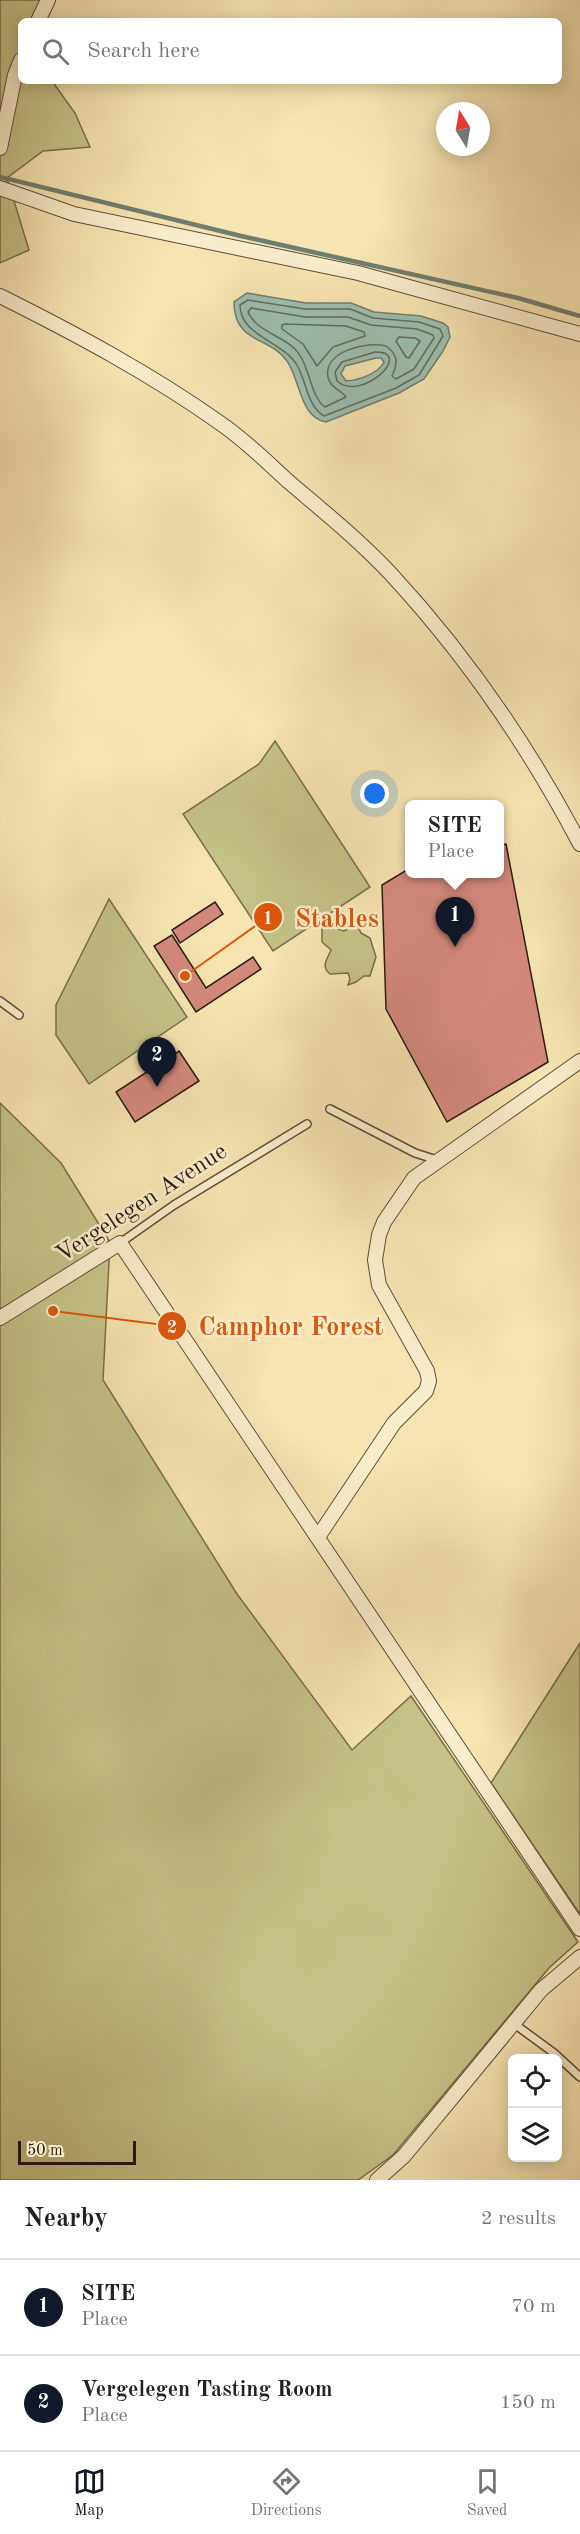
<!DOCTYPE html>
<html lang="en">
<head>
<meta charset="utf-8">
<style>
	body { margin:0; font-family:"Old Standard TT",serif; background:#f2f2f2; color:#202124 }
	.controls { position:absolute; right:18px; bottom:18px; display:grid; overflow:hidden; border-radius:9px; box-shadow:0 3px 15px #0003 }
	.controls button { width:54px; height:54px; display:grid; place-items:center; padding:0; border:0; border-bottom:2px solid #e0e0e0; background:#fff; color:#202124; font:30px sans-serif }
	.compass { position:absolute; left:436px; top:102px; width:54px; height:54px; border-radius:50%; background:#fff; box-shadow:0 3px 15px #0003; rotate:349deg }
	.scale { position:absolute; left:18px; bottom:15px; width:118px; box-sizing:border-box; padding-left:6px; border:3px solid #2c1b12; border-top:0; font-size:16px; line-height:21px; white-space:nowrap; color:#2c1b12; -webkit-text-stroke:4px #f9eecc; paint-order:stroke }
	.you { position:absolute; left:375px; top:794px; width:21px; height:21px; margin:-15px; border:4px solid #fff; border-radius:50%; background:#1a73e8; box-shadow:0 0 0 9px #1a73e833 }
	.badge { display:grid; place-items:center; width:39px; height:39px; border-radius:50%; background:#111827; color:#fff; font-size:20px; font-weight:700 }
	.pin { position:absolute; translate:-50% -50px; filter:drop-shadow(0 2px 3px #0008) }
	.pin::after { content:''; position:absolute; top:32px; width:21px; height:18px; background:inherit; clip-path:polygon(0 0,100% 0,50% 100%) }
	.popup { position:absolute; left:405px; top:800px; width:99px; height:78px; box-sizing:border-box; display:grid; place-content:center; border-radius:9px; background:#fff; filter:drop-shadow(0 2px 4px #0005); font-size:20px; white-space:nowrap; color:#757577 }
	.popup b { font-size:22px; color:#202124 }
	.popup::after { content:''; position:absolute; left:50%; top:100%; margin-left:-12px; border:12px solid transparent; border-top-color:#fff }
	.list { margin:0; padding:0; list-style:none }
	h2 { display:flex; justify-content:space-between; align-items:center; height:78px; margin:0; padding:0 24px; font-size:26px }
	h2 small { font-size:20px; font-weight:400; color:#757577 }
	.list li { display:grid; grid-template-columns:39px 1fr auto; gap:18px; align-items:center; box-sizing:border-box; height:96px; padding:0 24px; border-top:2px solid #e0e0e0 }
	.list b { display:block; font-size:22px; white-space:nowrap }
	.list p { margin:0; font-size:20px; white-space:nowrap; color:#757577 }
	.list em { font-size:20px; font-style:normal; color:#757577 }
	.icon { flex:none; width:33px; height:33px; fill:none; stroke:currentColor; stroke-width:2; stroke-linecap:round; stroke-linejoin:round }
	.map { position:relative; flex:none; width:580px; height:2180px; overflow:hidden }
	.search { position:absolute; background:#fff; box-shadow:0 3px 15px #0003; left:18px; right:18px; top:18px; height:66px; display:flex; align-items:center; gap:15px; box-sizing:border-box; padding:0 21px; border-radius:9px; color:#757577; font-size:22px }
	.sheet { height:270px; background:#fff }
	nav { display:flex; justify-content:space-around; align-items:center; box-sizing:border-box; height:84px; border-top:2px solid #e0e0e0; background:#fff; font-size:16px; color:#757577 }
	nav a { display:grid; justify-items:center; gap:3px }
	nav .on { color:#111827 }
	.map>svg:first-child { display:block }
	.green { fill:#c4c286; stroke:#786e4c; stroke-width:1.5 }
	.water { fill:#9dbfb0; stroke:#707d71; stroke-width:1.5; fill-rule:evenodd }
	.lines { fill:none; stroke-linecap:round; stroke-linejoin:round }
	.shore { stroke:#646d61; stroke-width:1.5 }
	.stream { stroke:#707d71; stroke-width:4.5 }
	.building { fill:#d4897d; stroke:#2c1b12; stroke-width:1.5 }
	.lane-casing { stroke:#5e4e3a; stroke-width:10 }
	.street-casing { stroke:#5e4e3a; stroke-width:16 }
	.lane { stroke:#f9eecc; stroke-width:7 }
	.street { stroke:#f9eecc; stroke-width:14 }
	.labels { text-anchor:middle; stroke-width:5; stroke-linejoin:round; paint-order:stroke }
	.street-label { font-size:24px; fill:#2c1b12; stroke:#f9eecc }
	.leader { fill:none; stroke:#df560c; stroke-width:2 }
	.callout-dot { fill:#df560c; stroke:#f9eecc; stroke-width:2 }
	.mark-label { font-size:18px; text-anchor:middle; font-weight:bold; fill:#fff }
	.callout-label { font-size:26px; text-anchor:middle; font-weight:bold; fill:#df560c; stroke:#f9eecc; stroke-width:5; stroke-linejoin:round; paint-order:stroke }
</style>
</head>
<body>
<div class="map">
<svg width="580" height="2180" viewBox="0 0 580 2180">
	<rect width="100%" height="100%" fill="#f6e5b1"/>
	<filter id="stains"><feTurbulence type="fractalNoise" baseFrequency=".00333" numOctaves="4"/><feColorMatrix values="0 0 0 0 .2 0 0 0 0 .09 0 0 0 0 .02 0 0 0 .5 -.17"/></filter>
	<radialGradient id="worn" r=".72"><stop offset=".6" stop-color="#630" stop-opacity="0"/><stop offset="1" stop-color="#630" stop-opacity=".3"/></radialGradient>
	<g class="green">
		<polygon points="0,0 42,0 34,21 21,21 21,81 52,81 75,113 90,147 43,151 7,178 29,250 0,263"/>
		<polygon points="275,741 370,887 273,951 183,814 259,764"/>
		<polygon points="109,899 187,1017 89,1084 56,1035 56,1005"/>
		<path d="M357,924l4,9 9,5 6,19 -6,19h-6l-8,6 -8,3 2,-6 -2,-6 -18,1c-10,-8 -2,-16 1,-24l-9,-8v-14l5,-3 17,6z"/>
		<polygon points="0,1103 61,1163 110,1242 103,1380 237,1594 352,1750 411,1696 578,1942 549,1968 393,2155 358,2180 0,2180"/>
		<polygon points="580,1643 580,1914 491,1783"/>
	</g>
	<path class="water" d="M247,293l59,10h45l23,9 47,4 22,7 5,4 2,10 -7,14 -19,28 -25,14 -73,29c-26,-4 -26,-43 -39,-61 -17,-25 -53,-17 -53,-59zM376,358h5l3,4c-6,12 -25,18 -38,19l-5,-7 4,-8z"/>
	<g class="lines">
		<g class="shore">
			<path d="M248,300l57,9h45l23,9 46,4 21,7 3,7 -24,39 -23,13 -72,28c-17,-11 -17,-32 -26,-49 -13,-26 -58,-30 -58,-62z"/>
			<path d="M251,308l54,9h43l23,8 46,4 16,6 1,3 -20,31 -18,10 -4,-3c6,-13 6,-22 -6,-30 -18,-5 -63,5 -58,31 2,11 13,13 18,20l-21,10c-15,-10 -15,-43 -30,-58 -14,-14 -39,-18 -47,-37z"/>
			<polygon points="285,324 346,326 364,332 365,336 333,347 317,366 303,344 282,329 282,325"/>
			<polygon points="399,337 415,338 420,341 409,358 406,357 396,341"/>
			<path d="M375,352c40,-1 -13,51 -38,29l-2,-9 7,-10z"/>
		</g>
		<polyline class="stream" points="0,177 241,236 518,298 580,316"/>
	</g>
	<g class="building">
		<polygon points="506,844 548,1062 447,1122 386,1009 382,885 410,868 410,873 500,873 500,845"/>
		<polygon points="215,902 223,914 180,943 172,930"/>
		<polygon points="172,935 206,988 253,957 261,969 196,1012 154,946"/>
		<polygon points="179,1051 199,1081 135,1122 116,1092"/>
	</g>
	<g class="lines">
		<defs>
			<g id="lane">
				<polyline points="0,1001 19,1015"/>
				<polyline points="330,1109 415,1153 437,1160"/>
				<polyline points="120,1243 174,1205 307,1124"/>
				<polyline points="513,2023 554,2053 580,2077"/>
			</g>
			<g id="street">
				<polyline points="38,21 48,0"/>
				<polyline points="0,148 15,75 21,60"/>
				<polyline points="0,188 74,214 358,273 580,334"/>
				<path d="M0,296c76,38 151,78 220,127 25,17 47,39 69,59 34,29 70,58 101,91 75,81 139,174 190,271"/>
				<polyline points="0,1318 120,1243 580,1929"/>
				<polyline points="318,1537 394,1423 426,1391 429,1381 427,1371 379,1285 375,1260 379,1235 384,1222 414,1178 580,1061"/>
				<polyline points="377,2180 404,2156 541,1990 580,1957"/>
			</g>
		</defs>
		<use href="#lane" class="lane-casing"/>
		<use href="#street" class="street-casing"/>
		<use href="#lane" class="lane"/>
		<use href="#street" class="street"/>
	</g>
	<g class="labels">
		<g class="street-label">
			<text transform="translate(141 1202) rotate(-33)" y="8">Vergelegen Avenue</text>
		</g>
	</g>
	<path class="leader" d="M185 976L268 917M53 1311L172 1326"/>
	<g class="callout-dot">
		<circle cx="185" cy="976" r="6"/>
		<circle cx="53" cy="1311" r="6"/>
		<circle cx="268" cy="917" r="15"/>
		<circle cx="172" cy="1326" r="15"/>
	</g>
	<g class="mark-label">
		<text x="268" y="924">1</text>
		<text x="172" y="1333">2</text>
	</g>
	<g class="callout-label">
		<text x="337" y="927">Stables</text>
		<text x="291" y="1335">Camphor Forest</text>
	</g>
	<rect width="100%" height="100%" filter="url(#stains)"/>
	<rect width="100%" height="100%" fill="url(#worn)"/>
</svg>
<div class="controls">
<button><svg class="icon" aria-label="locate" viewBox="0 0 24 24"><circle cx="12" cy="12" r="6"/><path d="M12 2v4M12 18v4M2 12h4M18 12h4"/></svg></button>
<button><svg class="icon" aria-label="layers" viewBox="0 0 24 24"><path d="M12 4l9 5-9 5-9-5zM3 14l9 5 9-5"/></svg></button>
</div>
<svg class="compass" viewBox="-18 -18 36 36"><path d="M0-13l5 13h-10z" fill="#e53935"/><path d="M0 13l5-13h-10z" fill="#757577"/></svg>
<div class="scale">50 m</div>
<div class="you"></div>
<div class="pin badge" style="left:455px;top:947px">1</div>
<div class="popup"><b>SITE</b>Place</div>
<div class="pin badge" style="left:157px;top:1087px">2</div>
<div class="search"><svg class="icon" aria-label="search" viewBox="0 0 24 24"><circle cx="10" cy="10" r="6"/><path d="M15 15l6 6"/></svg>Search here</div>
</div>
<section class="sheet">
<h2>Nearby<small>2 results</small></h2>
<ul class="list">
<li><span class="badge">1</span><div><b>SITE</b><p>Place</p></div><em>70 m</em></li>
<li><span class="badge">2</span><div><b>Vergelegen Tasting Room</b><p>Place</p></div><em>150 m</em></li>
</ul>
</section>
<nav>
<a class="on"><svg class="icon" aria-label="map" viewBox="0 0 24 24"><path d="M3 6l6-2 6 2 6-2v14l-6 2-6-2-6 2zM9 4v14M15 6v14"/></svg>Map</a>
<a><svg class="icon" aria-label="directions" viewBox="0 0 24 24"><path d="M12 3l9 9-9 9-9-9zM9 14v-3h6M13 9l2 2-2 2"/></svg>Directions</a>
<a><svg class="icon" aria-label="saved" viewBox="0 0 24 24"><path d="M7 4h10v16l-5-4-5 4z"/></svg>Saved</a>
</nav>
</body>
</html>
